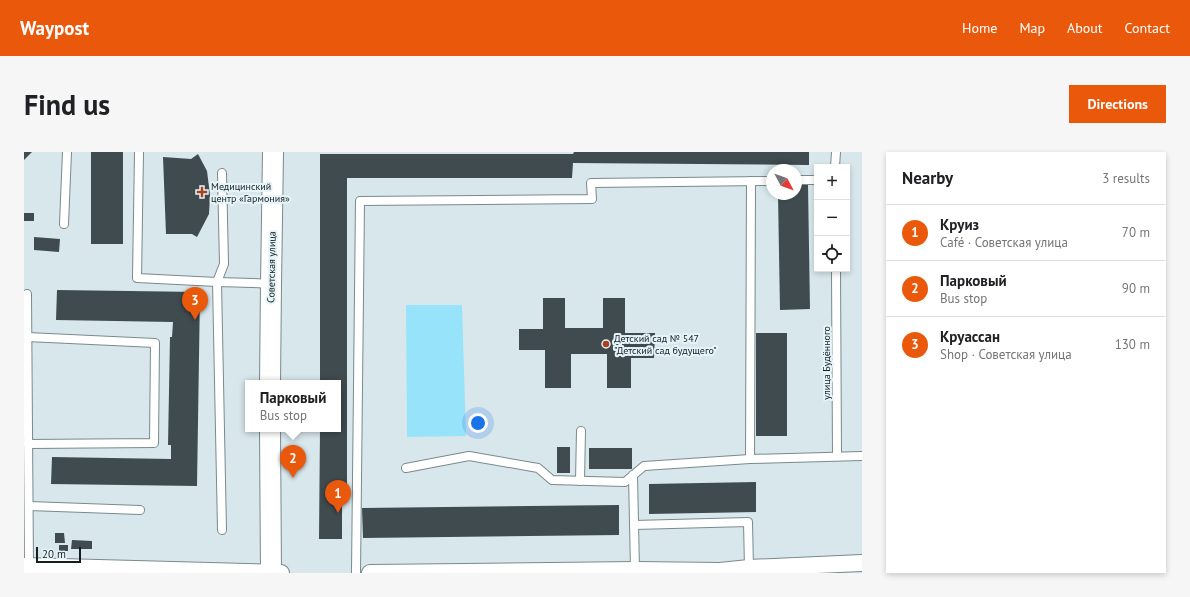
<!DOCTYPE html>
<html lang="en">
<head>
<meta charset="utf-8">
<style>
	body { margin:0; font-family:"PT Sans",sans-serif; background:#f6f6f6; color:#202124 }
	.controls { position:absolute; right:12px; top:12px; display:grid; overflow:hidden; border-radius:0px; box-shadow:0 2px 6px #0003 }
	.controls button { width:36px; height:36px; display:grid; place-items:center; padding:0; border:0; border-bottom:1px solid #e0e0e0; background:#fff; color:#202124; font:20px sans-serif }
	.compass { position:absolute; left:742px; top:12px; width:36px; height:36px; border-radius:50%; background:#fff; box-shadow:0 2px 6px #0003; rotate:131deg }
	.scale { position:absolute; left:12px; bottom:10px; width:45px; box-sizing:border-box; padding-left:4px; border:2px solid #181e20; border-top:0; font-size:11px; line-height:14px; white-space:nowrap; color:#181e20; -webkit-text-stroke:3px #e5f4f9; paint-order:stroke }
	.you { position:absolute; left:454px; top:271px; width:14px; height:14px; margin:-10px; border:3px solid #fff; border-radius:50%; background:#1a73e8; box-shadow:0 0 0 6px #1a73e833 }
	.badge { display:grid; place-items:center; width:26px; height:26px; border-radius:50%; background:#ea580c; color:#fff; font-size:13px; font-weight:700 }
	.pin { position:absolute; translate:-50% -33px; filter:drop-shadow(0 1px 2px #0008) }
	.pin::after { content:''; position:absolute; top:21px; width:14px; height:12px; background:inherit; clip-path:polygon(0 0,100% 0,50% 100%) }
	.popup { position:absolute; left:221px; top:228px; width:96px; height:52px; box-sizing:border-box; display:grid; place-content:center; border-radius:0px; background:#fff; filter:drop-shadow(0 1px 3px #0005); font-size:13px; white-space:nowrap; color:#757577 }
	.popup b { font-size:15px; color:#202124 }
	.popup::after { content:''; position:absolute; left:50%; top:100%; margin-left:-8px; border:8px solid transparent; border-top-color:#fff }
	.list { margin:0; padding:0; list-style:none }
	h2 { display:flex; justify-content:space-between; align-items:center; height:52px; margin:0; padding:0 16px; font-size:17px }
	h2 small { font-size:13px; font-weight:400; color:#757577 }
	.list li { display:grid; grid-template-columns:26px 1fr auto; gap:12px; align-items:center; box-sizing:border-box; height:56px; padding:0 16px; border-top:1px solid #e0e0e0 }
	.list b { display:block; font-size:15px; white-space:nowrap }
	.list p { margin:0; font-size:13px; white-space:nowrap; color:#757577 }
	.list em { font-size:13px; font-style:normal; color:#757577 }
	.icon { flex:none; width:22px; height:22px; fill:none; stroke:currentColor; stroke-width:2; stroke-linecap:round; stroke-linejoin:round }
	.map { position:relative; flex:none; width:838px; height:421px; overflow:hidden; border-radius:0px }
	header { display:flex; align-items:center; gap:24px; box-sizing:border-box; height:56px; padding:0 20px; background:#ea580c; color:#fff }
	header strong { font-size:19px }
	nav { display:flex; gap:22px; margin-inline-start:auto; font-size:14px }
	.intro { display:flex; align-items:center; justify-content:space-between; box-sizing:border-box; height:96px; padding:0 24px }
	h1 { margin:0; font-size:28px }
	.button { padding:10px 18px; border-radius:0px; background:#ea580c; color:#fff; font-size:14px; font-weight:700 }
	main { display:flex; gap:24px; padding:0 24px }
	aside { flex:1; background:#fff; border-radius:0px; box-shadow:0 2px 6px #0003 }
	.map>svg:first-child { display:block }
	.green { fill:#97e3fa }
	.building { fill:#3f4b4f }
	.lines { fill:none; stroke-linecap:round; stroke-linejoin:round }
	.service-casing { stroke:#7b898d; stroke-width:10 }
	.minor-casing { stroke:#7b898d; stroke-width:18 }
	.tertiary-casing { stroke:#7b898d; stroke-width:22 }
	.service { stroke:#fff; stroke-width:8 }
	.minor { stroke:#fff; stroke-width:16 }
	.tertiary { stroke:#fff; stroke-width:20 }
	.poi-dot { fill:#a8421c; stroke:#e5f4f9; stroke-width:1.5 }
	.labels { text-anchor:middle; stroke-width:4; stroke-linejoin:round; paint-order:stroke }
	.poi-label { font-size:10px; fill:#181e20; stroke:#e5f4f9; text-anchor:start }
	.street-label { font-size:10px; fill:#181e20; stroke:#e5f4f9 }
</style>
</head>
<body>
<header>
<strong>Waypost</strong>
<nav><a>Home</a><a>Map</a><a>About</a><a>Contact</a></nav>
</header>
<div class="intro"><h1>Find us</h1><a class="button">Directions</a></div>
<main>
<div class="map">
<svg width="838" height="421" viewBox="0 0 838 421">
	<rect width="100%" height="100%" fill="#d8e7ec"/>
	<polygon class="green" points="382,153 438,153 442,284 383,285"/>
	<g class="building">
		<polygon points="0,0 8,0 0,8"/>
		<rect x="67" y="0" width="32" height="92"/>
		<polygon points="550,0 785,0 785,13 549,11 548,26 323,26 323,347 318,347 318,387 295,387 296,277 314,277 314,231 296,231 296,2 549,2"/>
		<polygon points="174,2 183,19 186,43 185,62 173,85 168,82 142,82 139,5 167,7"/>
		<polygon points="772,32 784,32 786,157 756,158 754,42 772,42"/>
		<rect x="0" y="61" width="10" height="8"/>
		<polygon points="10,85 36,87 35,100 10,98"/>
		<polygon points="33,138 176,140 173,334 27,332 28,305 147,307 147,293 144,293 146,185 148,185 149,170 32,168"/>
		<polygon points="519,146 541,146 541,176 579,176 579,146 601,146 601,181 631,181 630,206 607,206 607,236 583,236 583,202 547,202 547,236 521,236 521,198 495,198 495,177 519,177"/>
		<rect x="732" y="181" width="31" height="103"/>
		<rect x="533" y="295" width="13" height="26"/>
		<rect x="565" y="296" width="43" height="21"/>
		<polygon points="732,330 732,360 625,362 625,332"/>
		<polygon points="595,353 595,383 339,386 338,356"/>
		<polygon points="31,381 40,381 41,391 31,391"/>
		<polygon points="48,388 68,389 68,397 47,397"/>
		<rect x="35" y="393" width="9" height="6"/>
	</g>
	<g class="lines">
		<defs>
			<g id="service">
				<polyline points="115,0 113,126 193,130 200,112 198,21"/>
				<polyline points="811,15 812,0"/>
				<polyline points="772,28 793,28"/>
				<polyline points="40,72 43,0"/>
				<polyline points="812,117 813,304"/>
				<polyline points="3,142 5,415"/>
				<polyline points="3,185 131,191 130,291 4,292"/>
				<polyline points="726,307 727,29"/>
				<polyline points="382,316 445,304 514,316 528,328 601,330 620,314 726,307 838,304"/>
				<polyline points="609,323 611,418"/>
				<polyline points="556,329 557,279"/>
				<polyline points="5,354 116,358"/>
				<polyline points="610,373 724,370 725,416"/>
				<polyline points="198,378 193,130 229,131 247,132"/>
				<polyline points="332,421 336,49 568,47 567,31 748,29"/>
			</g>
			<g id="minor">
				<polyline points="0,414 257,421"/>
				<polyline points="346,421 611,418 696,419 725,416 838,411"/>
			</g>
			<g id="tertiary">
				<polyline points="246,231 247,132 249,0"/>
				<polyline points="246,277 247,421"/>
			</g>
		</defs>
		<use href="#service" class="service-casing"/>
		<use href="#minor" class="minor-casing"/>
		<use href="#tertiary" class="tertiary-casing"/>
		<use href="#service" class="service"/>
		<use href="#minor" class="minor"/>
		<use href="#tertiary" class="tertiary"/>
	</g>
	<g class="poi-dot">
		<path d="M176 34h4v4h4v4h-4v4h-4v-4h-4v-4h4z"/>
		<circle cx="582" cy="192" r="4"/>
	</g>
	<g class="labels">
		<g class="poi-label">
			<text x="187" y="38">Медицинский<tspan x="187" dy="12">центр «Гармония»</tspan></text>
			<text x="590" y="190">Детский сад № 547<tspan x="590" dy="12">"Детский сад будущего"</tspan></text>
		</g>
		<g class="street-label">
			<text transform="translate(247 115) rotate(-89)" y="4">Советская улица</text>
			<text transform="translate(802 211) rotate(-90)" y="4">улица Будённого</text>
		</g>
	</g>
</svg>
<div class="controls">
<button>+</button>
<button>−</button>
<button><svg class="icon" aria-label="locate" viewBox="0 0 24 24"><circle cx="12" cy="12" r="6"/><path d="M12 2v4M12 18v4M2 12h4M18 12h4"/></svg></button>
</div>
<svg class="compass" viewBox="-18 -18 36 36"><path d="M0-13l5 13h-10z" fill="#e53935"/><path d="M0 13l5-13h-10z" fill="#757577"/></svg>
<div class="scale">20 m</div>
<div class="you"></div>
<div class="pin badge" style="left:314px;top:361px">1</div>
<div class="pin badge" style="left:269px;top:326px">2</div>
<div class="popup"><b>Парковый</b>Bus stop</div>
<div class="pin badge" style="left:171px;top:168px">3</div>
</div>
<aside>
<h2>Nearby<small>3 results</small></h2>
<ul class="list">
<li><span class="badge">1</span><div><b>Круиз</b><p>Café · Советская улица</p></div><em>70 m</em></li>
<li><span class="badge">2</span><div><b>Парковый</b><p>Bus stop</p></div><em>90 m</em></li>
<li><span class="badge">3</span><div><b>Круассан</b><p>Shop · Советская улица</p></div><em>130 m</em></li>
</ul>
</aside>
</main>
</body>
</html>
